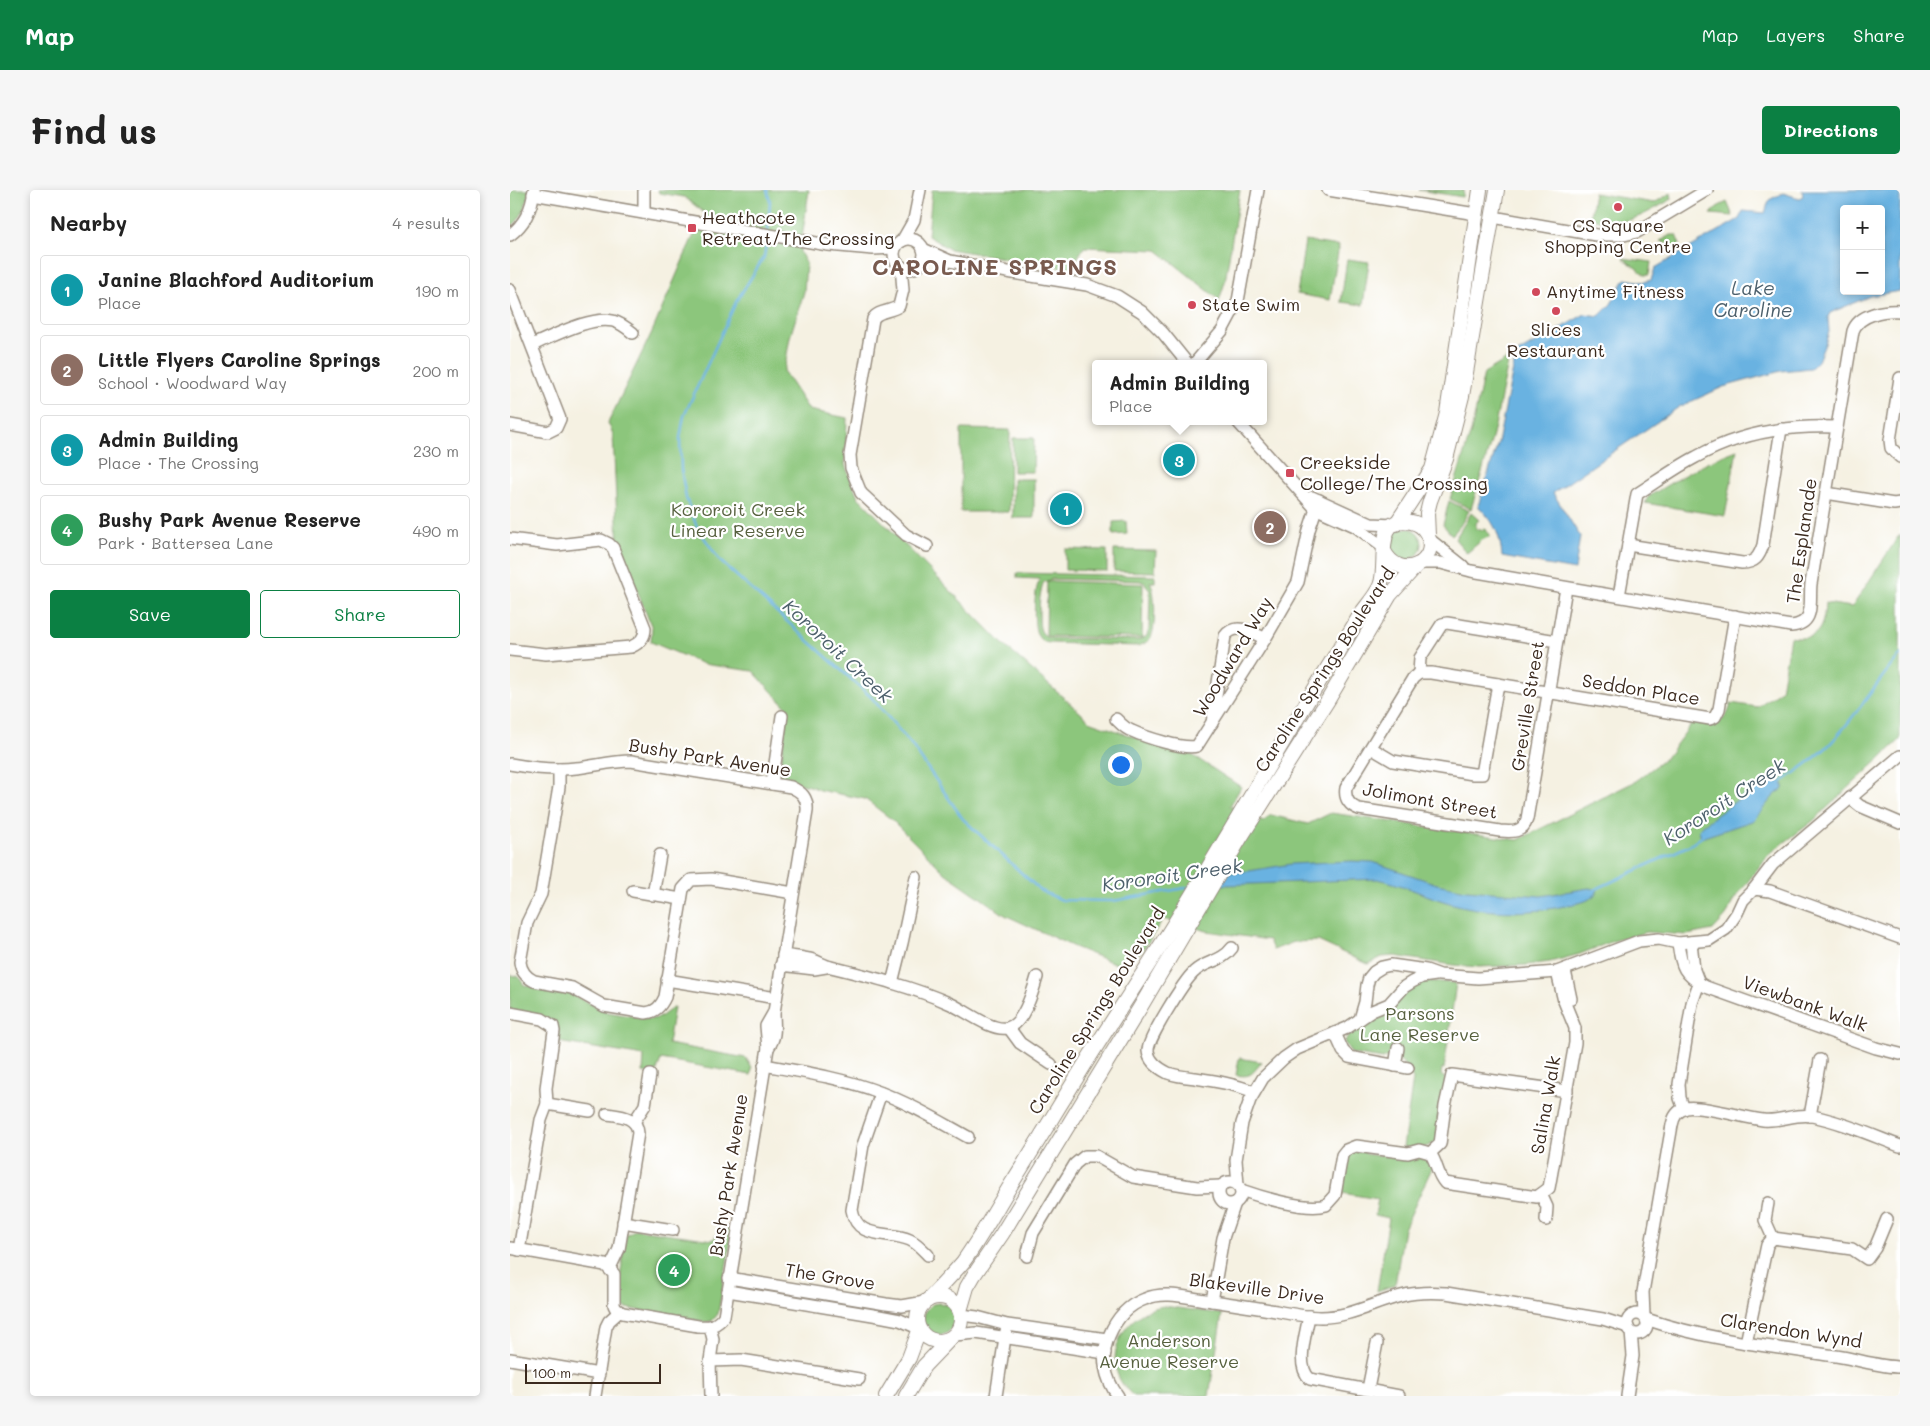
<!DOCTYPE html>
<html lang="en">
<head>
<meta charset="utf-8">
<style>
	body { margin:0; font-family:Mali,sans-serif; background:#f6f6f6; color:#222 }
	.controls { position:absolute; right:15px; top:15px; display:grid; overflow:hidden; border-radius:5px; box-shadow:0 2px 8px #0003 }
	.controls button { width:45px; height:45px; display:grid; place-items:center; padding:0; border:0; border-bottom:1px solid #e0e0e0; background:#fff; color:#222; font:25px sans-serif }
	.scale { position:absolute; left:15px; bottom:12px; width:136px; box-sizing:border-box; padding-left:5px; border:2px solid #3b2a1e; border-top:0; font-size:14px; line-height:18px; white-space:nowrap; color:#3b2a1e; -webkit-text-stroke:4px #fff; paint-order:stroke }
	.you { position:absolute; left:610px; top:574px; width:18px; height:18px; margin:-12px; border:4px solid #fff; border-radius:50%; background:#1a73e8; box-shadow:0 0 0 8px #1a73e833 }
	.badge { display:grid; place-items:center; width:32px; height:32px; border-radius:50%; background:#0b8043; color:#fff; font-size:16px; font-weight:700 }
	.pin { position:absolute; translate:-50% -50%; border:2px solid #fff; box-shadow:0 1px 5px #0006 }
	.popup { position:absolute; left:582px; top:170px; width:175px; height:65px; box-sizing:border-box; display:grid; place-content:center; border-radius:5px; background:#fff; filter:drop-shadow(0 1px 4px #0005); font-size:16px; white-space:nowrap; color:#767676 }
	.popup b { font-size:19px; color:#222 }
	.popup::after { content:''; position:absolute; left:50%; top:100%; margin-left:-10px; border:10px solid transparent; border-top-color:#fff }
	.list { margin:0; padding:0; list-style:none }
	h2 { display:flex; justify-content:space-between; align-items:center; height:65px; margin:0; padding:0 20px; font-size:21px }
	h2 small { font-size:16px; font-weight:400; color:#767676 }
	.list li { display:grid; grid-template-columns:32px 1fr auto; gap:15px; align-items:center; box-sizing:border-box; height:70px; margin:0 10px 10px; padding:0 10px; border:1px solid #e0e0e0; border-radius:5px }
	.list b { display:block; font-size:19px; white-space:nowrap }
	.list p { margin:0; font-size:16px; white-space:nowrap; color:#767676 }
	.list em { font-size:16px; font-style:normal; color:#767676 }
	.actions { display:flex; gap:10px; padding:15px 20px }
	.actions a { flex:1; padding:11px 0; border:1px solid #0b8043; border-radius:5px; text-align:center; font-size:18px; color:#0b8043 }
	.actions .main { background:#0b8043; color:#fff }
	.map { position:relative; flex:none; width:1390px; height:1206px; overflow:hidden; border-radius:5px }
	header { display:flex; align-items:center; gap:30px; box-sizing:border-box; height:70px; padding:0 25px; background:#0b8043; color:#fff }
	header strong { font-size:24px }
	nav { display:flex; gap:28px; margin-inline-start:auto; font-size:18px }
	.intro { display:flex; align-items:center; justify-content:space-between; box-sizing:border-box; height:120px; padding:0 30px }
	h1 { margin:0; font-size:35px }
	.button { padding:12px 22px; border-radius:5px; background:#0b8043; color:#fff; font-size:18px; font-weight:700 }
	main { display:flex; gap:30px; padding:0 30px }
	aside { flex:1; background:#fff; border-radius:5px; box-shadow:0 2px 8px #0003 }
	.map>svg:first-child { display:block }
	.green { fill:#8cc67b; stroke:#64784c; fill-rule:evenodd }
	.water { fill:#69b2e1; stroke:#526e80; fill-rule:evenodd }
	.lines { fill:none; stroke-linecap:round; stroke-linejoin:round }
	.stream { stroke:#69b2e1; stroke-width:2.5 }
	.minor-casing { stroke:#988e80; stroke-width:14 }
	.major-casing { stroke:#988e80; stroke-width:16 }
	.minor { stroke:#fff; stroke-width:11 }
	.major { stroke:#fff; stroke-width:14 }
	.poi-dot { fill:#d1495b; stroke:#fff; stroke-width:2 }
	.labels { text-anchor:middle; stroke-width:4.5; stroke-linejoin:round; paint-order:stroke }
	.poi-label { font-size:18px; fill:#3b2a1e; stroke:#fff; text-anchor:start }
	.park-label { font-size:18px; fill:#57613f; stroke:#fff }
	.street-label { font-size:18px; fill:#3b2a1e; stroke:#fff }
	.water-label { font-size:19px; font-style:italic; fill:#4d606c; stroke:#fff }
	.district-label { font-size:22px; font-weight:bold; letter-spacing:1px; fill:#785a4e; stroke:#fff }
</style>
</head>
<body>
<header>
<strong>Map</strong>
<nav><a>Map</a><a>Layers</a><a>Share</a></nav>
</header>
<div class="intro"><h1>Find us</h1><a class="button">Directions</a></div>
<main>
<aside>
<h2>Nearby<small>4 results</small></h2>
<ul class="list">
<li><span class="badge" style="background:#0f9aa8">1</span><div><b>Janine Blachford Auditorium</b><p>Place</p></div><em>190 m</em></li>
<li><span class="badge" style="background:#8d6e63">2</span><div><b>Little Flyers Caroline Springs</b><p>School · Woodward Way</p></div><em>200 m</em></li>
<li><span class="badge" style="background:#0f9aa8">3</span><div><b>Admin Building</b><p>Place · The Crossing</p></div><em>230 m</em></li>
<li><span class="badge" style="background:#2e9e5b">4</span><div><b>Bushy Park Avenue Reserve</b><p>Park · Battersea Lane</p></div><em>490 m</em></li>
</ul>
<div class="actions"><a class="main">Save</a><a>Share</a></div>
</aside>
<div class="map">
<svg width="1390" height="1206" viewBox="0 0 1390 1206">
	<rect width="100%" height="100%" fill="#fff"/>
	<filter id="ink" filterUnits="userSpaceOnUse"><feTurbulence type="fractalNoise" baseFrequency=".02" numOctaves="2"/><feDisplacementMap in="SourceGraphic" scale="10" xChannelSelector="R" yChannelSelector="G"/><feConvolveMatrix kernelMatrix="1 2 1 2 8 2 1 2 1" color-interpolation-filters="sRGB"/></filter>
	<filter id="wash" filterUnits="userSpaceOnUse"><feTurbulence type="fractalNoise" baseFrequency=".0096" numOctaves="4" result="noise"/><feDisplacementMap in="SourceGraphic" scale="20" xChannelSelector="R" yChannelSelector="G"/><feGaussianBlur stdDeviation="1.12" result="paint"/><feColorMatrix in="noise" values="0 0 0 0 0 0 0 0 0 0 0 0 0 0 0 0 0 1.4 0 .05"/><feComposite in="paint" operator="in"/></filter>
	<g filter="url(#wash)">
		<rect width="100%" height="100%" fill="#f5f1e2"/>
		<g class="green">
			<path d="M0,0h19c-2,12 -7,31 -19,37z"/>
			<path d="M148,0h151l-9,62 6,11 -2,29 -14,45 -6,35 25,38 38,8 -2,47 13,32 147,149 86,76 75,26 26,7 49,32 -11,19 33,16 8,-7 37,9 23,-11 187,27 118,-59 30,-23 27,-36c19,3 34,3 38,-19l26,4 24,-17 9,-53c28,5 34,-9 35,-34l27,4 48,-73v206l-87,81 -44,33 -36,47 -7,15 -13,14 -26,5 -40,-3 -34,9 -33,13 -30,8 -23,3 -48,2 -26,-2 -58,-9 -13,1 -14,7 -50,-23 -24,1 -21,8 -4,-10 -62,-9 -44,-12 -21,33 -23,13 -45,-18 -69,-32 -60,-42 -54,-54 -26,-20 -46,-9 -6,-3 -34,-9 9,-69 -35,-38 -50,-7 -52,-22 1,-14 -34,-86 -5,-108 -5,-11 44,-91 39,-91 15,-27 -22,-17 -25,-4z"/>
			<polygon points="422,0 730,0 715,92 708,114 707,108 647,60 574,57 561,79 439,59 418,46"/>
			<polygon points="909,0 954,0 953,7"/>
			<path d="M1084,3l60,10 17,-10 1,6c-29,16 -49,31 -82,18z"/>
			<polygon points="1217,12 1223,26 1201,24 1207,17"/>
			<polygon points="1160,45 1166,45 1170,55 1168,58 1150,51"/>
			<polygon points="795,51 829,56 820,110 787,104"/>
			<polygon points="1113,68 1141,72 1139,85 1135,85"/>
			<polygon points="837,69 859,72 853,115 831,112"/>
			<polygon points="999,168 983,245 961,319 940,309 962,238 974,183"/>
			<polygon points="451,239 500,240 499,322 451,322"/>
			<polygon points="503,248 524,248 523,282 503,282"/>
			<path d="M1227,260l-12,66 -80,-13 3,-6c29,-18 56,-35 89,-47z"/>
			<rect x="503" y="289" width="21" height="39"/>
			<polygon points="939,311 959,321 950,336 942,345 933,335"/>
			<polygon points="961,323 969,330 966,333 966,339 972,340 975,338 980,346 972,350 957,363 945,349"/>
			<polygon points="616,331 617,344 603,345 603,332"/>
			<circle cx="896" cy="354" r="16"/>
			<polygon points="555,359 597,360 597,381 555,380"/>
			<polygon points="604,360 646,361 645,382 604,381"/>
			<path d="M507,383l138,3v6h-5c6,8 6,46 1,55 -3,5 -7,7 -13,9l-87,-3c-6,0 -10,-2 -13,-7 -6,-10 -4,-47 2,-57l-23,-1zM542,389l88,2 5,2 5,8 -1,39 -3,7 -8,3 -90,-2c-4,-3 -7,-5 -8,-10 -2,-9 -1,-39 4,-46z"/>
			<polygon points="537,391 633,394 632,448 536,446"/>
			<polygon points="0,785 8,786 14,795 61,804 97,822 139,829 149,828 164,817 158,854 236,868 242,878 241,885 151,869 146,884 133,882 134,866 48,852 49,840 0,819"/>
			<path d="M916,791l30,2 -12,86 -2,-1 -1,7 4,3 1,5 -9,58c-11,8 -20,8 -34,6l10,-68 -10,-16 -10,-9 -10,5 -31,-5 -8,-12 5,-7 64,-50z"/>
			<path d="M729,868l23,4c-10,11 -10,16 -26,13z"/>
			<polygon points="855,961 856,964 870,966 872,963 917,965 922,978 894,1039 885,1095 867,1101 879,1028 865,1025 868,1009 832,1003 831,1001 836,969 841,962"/>
			<polygon points="211,1038 223,1039 208,1124 202,1131 196,1132 111,1117 107,1110 116,1045 126,1039 203,1050"/>
			<circle cx="429" cy="1129" r="16"/>
			<path d="M654,1116l58,8 -13,82h-75c-38,-29 -14,-84 30,-90z"/>
		</g>
		<g class="water">
			<path d="M1292,0h98v101l-30,5 -40,17 -2,4 1,15 -4,12 -7,17 -7,7 -30,3 -58,16 -44,20 -126,86 27,43 -5,34 -73,-13c-2,-23 -7,-34 -24,-51l20,-63 18,-89 69,-40 14,2 12,-12 14,-25 19,3 7,-2 4,-12 84,-49 4,-8 22,2 4,-13 14,-7 16,5 4,-2zM1334,19h37v82h-37z"/>
			<path d="M1263,590l10,3v6c-14,8 -19,22 -31,32l-51,17 -2,-8 4,-5 44,-32z"/>
			<path d="M842,671l21,1 64,22 29,6 75,6 48,-8 9,2c-5,11 -18,13 -29,15 -41,10 -86,9 -126,-4 -22,-7 -42,-17 -65,-22l-152,6 -9,-1 -2,-10 34,-3 42,-7z"/>
		</g>
		<g class="lines">
			<g class="stream">
				<polyline points="257,0 260,11 258,41"/>
				<polyline points="257,49 254,67 226,112 174,226 170,248 171,279 176,308 187,337 210,371 361,507 401,554 453,629 531,701 552,710 603,711 681,697"/>
				<path d="M1270,593c16,-11 32,-22 46,-35 28,-28 48,-63 74,-93"/>
				<polyline points="1084,700 1180,655 1193,646"/>
			</g>
		</g>
	</g>
	<g filter="url(#ink)">
		<g class="lines">
			<defs>
				<g id="minor">
					<polyline points="134,0 134,23"/>
					<polyline points="818,0 966,24"/>
					<polyline points="23,4 318,55 363,59 385,58"/>
					<polyline points="983,27 1086,45 1114,45 1127,42 1197,0"/>
					<path d="M0,45c15,-11 22,-27 24,-45"/>
					<circle cx="399" cy="64" r="15"/>
					<polyline points="392,51 404,30 410,0"/>
					<polyline points="413,59 440,71 503,83 577,95 607,106 632,122 653,143 678,174"/>
					<path d="M391,76l2,24 -4,16c-8,6 -21,4 -26,13l-23,136 1,13 10,25 45,42 21,11"/>
					<polyline points="0,100 50,229 46,238 38,242 0,235"/>
					<path d="M22,155c22,-9 58,-29 81,-24 8,2 14,7 20,12"/>
					<polyline points="684,174 712,141 728,111 748,0"/>
					<polyline points="1390,188 1380,250 1381,258 1390,267"/>
					<polyline points="727,231 805,318 845,336 873,357"/>
					<polyline points="1316,303 1384,314 1390,313"/>
					<polyline points="802,307 861,334 884,335"/>
					<path d="M0,349l47,6 44,-5 8,4 4,4 32,80c0,10 -5,15 -14,19l-85,7 -36,-4"/>
					<polyline points="919,349 953,376"/>
					<path d="M1118,355l114,18c13,0 17,-6 21,-18l18,-116"/>
					<path d="M911,373h20l30,8 320,55c25,-2 18,-24 20,-42l42,-253c6,-17 31,-21 47,-20"/>
					<path d="M1109,406l18,-102c19,-12 38,-26 59,-37 43,-24 93,-32 141,-30"/>
					<path d="M909,483l-6,5 -67,110c-2,11 4,18 13,21l141,22c12,1 23,2 27,-12l39,-231"/>
					<polyline points="909,483 921,483 1200,529 1205,527 1209,519 1225,426"/>
					<polyline points="909,483 910,468 932,434 937,433 1047,451"/>
					<path d="M606,529c5,5 9,10 16,12 13,6 52,19 65,15l68,-107 33,-57 11,-52 10,-30"/>
					<path d="M702,533l13,-87c10,-14 28,-4 40,3"/>
					<polyline points="861,558 883,571 963,584 972,584 988,494"/>
					<path d="M0,574c22,4 44,7 66,4 19,-2 36,-7 55,-7l160,26c11,5 17,11 16,24l-33,201c0,14 3,24 -6,36"/>
					<path d="M49,579v18l-18,107 -14,29 -7,39c1,9 6,15 14,19l38,7 32,18 42,7c10,-1 15,-7 19,-16l18,-108 8,-9 20,-1 82,14"/>
					<polyline points="262,594 272,526"/>
					<polyline points="1340,608 1350,616 1390,633"/>
					<polyline points="1244,699 1263,674 1390,566"/>
					<polyline points="123,701 171,709"/>
					<polyline points="143,705 150,665"/>
					<polyline points="1181,752 1184,780 1189,793"/>
					<path d="M1168,753c3,24 6,32 28,44l170,61 24,6"/>
					<path d="M722,758c-10,14 -27,13 -38,24 -10,9 -47,68 -46,79 1,11 12,18 20,22 8,3 18,4 27,5 20,3 40,6 59,14"/>
					<path d="M273,765c10,2 21,2 30,5 6,2 12,6 18,7 41,10 82,20 120,37 15,7 40,27 56,24 16,-3 26,-37 30,-51"/>
					<polyline points="271,775 304,779 316,777"/>
					<polyline points="1055,781 1061,809"/>
					<polyline points="157,790 266,808"/>
					<polyline points="382,793 392,753 406,687"/>
					<polyline points="0,823 32,829 43,836 44,841 36,898 37,914 31,930 9,1060"/>
					<polyline points="850,829 855,812 857,795 859,788 864,782 872,777 881,775 916,780 930,785 968,788 1047,782 1129,751 1149,749 1168,753 1199,750 1216,739 1227,723 1233,710 1244,699 1260,701 1390,748"/>
					<polyline points="499,838 510,853 541,874"/>
					<polyline points="825,843 833,861 839,867 898,878"/>
					<path d="M254,875c39,7 78,13 115,27 32,12 60,29 89,45"/>
					<polyline points="885,876 888,858"/>
					<path d="M371,903l-18,52 -11,65c5,31 36,20 58,30 7,3 13,10 18,15"/>
					<polyline points="37,914 80,921"/>
					<polyline points="1174,919 1170,908 1169,894 1182,813 1189,793"/>
					<path d="M97,924c13,2 30,2 31,19l-19,116 -9,19"/>
					<polyline points="1300,926 1310,870"/>
					<polyline points="124,932 135,915 140,885"/>
					<polyline points="920,963 930,954 935,916 942,885 1057,901"/>
					<circle cx="720" cy="1003" r="11"/>
					<polyline points="728,995 726,970 732,933 740,910 753,888 774,868 787,859 837,838 862,821 879,814 894,797 902,792 912,787 926,785"/>
					<path d="M731,1000c20,7 65,21 85,15l9,-10 7,-40 4,-5 10,-4 52,7 11,-3 11,3c8,11 6,20 15,30l92,14 12,-9 26,-145v-15l-11,-27 -7,-29"/>
					<polyline points="1031,1004 1037,1017 1036,1030"/>
					<polyline points="1258,1013 1255,1030 1263,1048"/>
					<polyline points="113,1032 163,1040"/>
					<path d="M0,1058l95,17 9,9v31l2,4 7,4 75,13c12,1 19,0 26,-10l44,-268 -2,-22 8,-14"/>
					<polyline points="517,1066 523,1043 565,974 575,966 586,966 623,987 687,997 711,996"/>
					<polyline points="219,1088 376,1114 392,1116 415,1112"/>
					<polyline points="218,1101 369,1126 390,1130 408,1138"/>
					<polyline points="702,1111 713,1048 725,1013"/>
					<circle cx="1127" cy="1134" r="10"/>
					<polyline points="451,1125 467,1127 497,1135 597,1149"/>
					<path d="M799,1126c-3,18 -14,50 1,63l89,17"/>
					<path d="M1134,1126l-1,-24 29,-167c2,-9 5,-14 14,-17 15,-3 59,10 77,12 17,2 32,-7 49,-4 30,6 59,19 88,30"/>
					<path d="M1136,1129c62,21 126,28 190,37 21,3 43,11 64,11"/>
					<polyline points="200,1137 203,1149 200,1171 201,1206"/>
					<polyline points="445,1145 466,1143 595,1163"/>
					<polyline points="1236,1153 1257,1055 1263,1048 1342,1059 1357,1069 1365,1058 1377,1029"/>
					<polyline points="0,1169 89,1184"/>
					<polyline points="200,1171 231,1170 349,1189"/>
					<polyline points="858,1199 867,1153"/>
					<polyline points="85,1206 96,1137 99,1131 109,1122"/>
					<polyline points="486,1206 496,1141"/>
					<path d="M608,1206c-13,-17 -18,-40 -9,-60 7,-17 19,-31 36,-37 18,-8 40,-2 60,1 23,3 47,7 71,11 15,3 30,6 45,6 29,0 52,-14 80,-21 15,-4 30,-4 45,-3l157,26 25,8"/>
					<polyline points="1117,1206 1123,1166 1121,1142"/>
				</g>
				<g id="major">
					<polyline points="886,334 922,279 937,223 970,0"/>
					<polyline points="918,346 917,323 920,311 936,269 952,206 987,0"/>
					<circle cx="429" cy="1129" r="22"/>
					<path d="M418,1110c12,-13 24,-25 35,-38 18,-25 33,-53 49,-79 22,-35 43,-70 65,-106 33,-54 69,-107 102,-161 54,-88 105,-178 159,-265 8,-12 15,-24 22,-36 7,-10 15,-18 20,-29 9,-20 -8,-72 31,-64 7,1 13,6 16,12 14,28 -27,49 -43,17"/>
					<polyline points="450,1121 457,1097 464,1085 492,1044 631,816 731,647 818,510 880,405 907,375"/>
					<polyline points="376,1206 399,1168 409,1141"/>
					<polyline points="396,1206 414,1176 439,1150"/>
				</g>
			</defs>
			<use href="#minor" class="minor-casing"/>
			<use href="#major" class="major-casing"/>
			<use href="#minor" class="minor"/>
			<use href="#major" class="major"/>
		</g>
	</g>
	<g class="poi-dot">
		<circle cx="1108" cy="17" r="5"/>
		<rect x="177" y="33" width="10" height="10" rx="2.5"/>
		<circle cx="1026" cy="102" r="5"/>
		<circle cx="682" cy="115" r="5"/>
		<circle cx="1046" cy="121" r="5"/>
		<rect x="775" y="278" width="10" height="10" rx="2.5"/>
	</g>
	<g class="labels">
		<g class="poi-label">
			<text x="192" y="34">Heathcote<tspan x="192" dy="21">Retreat/The Crossing</tspan></text>
			<text x="1108" y="42" text-anchor="middle">CS Square<tspan x="1108" dy="21">Shopping Centre</tspan></text>
			<text x="1036" y="108">Anytime Fitness</text>
			<text x="692" y="121">State Swim</text>
			<text x="1046" y="146" text-anchor="middle">Slices<tspan x="1046" dy="21">Restaurant</tspan></text>
			<text x="790" y="279">Creekside<tspan x="790" dy="21">College/The Crossing</tspan></text>
		</g>
		<g class="park-label">
			<text x="228" y="326">Kororoit Creek<tspan x="228" dy="21">Linear Reserve</tspan></text>
			<text x="910" y="830">Parsons<tspan x="910" dy="21">Lane Reserve</tspan></text>
			<text x="659" y="1157">Anderson<tspan x="659" dy="21">Avenue Reserve</tspan></text>
		</g>
		<g class="street-label">
			<text transform="translate(1292 351) rotate(-82)" y="6">The Esplanade</text>
			<text transform="translate(723 467) rotate(-59)" y="6">Woodward Way</text>
			<text transform="translate(815 480) rotate(-57)" y="6">Caroline Springs Boulevard</text>
			<text transform="translate(1131 500) rotate(9)" y="6">Seddon Place</text>
			<text transform="translate(1018 516) rotate(-81)" y="6">Greville Street</text>
			<text transform="translate(200 568) rotate(9)" y="6">Bushy Park Avenue</text>
			<text transform="translate(920 611) rotate(10)" y="6">Jolimont Street</text>
			<text transform="translate(1295 814) rotate(20)" y="6">Viewbank Walk</text>
			<text transform="translate(587 821) rotate(-58)" y="6">Caroline Springs Boulevard</text>
			<text transform="translate(1036 915) rotate(-80)" y="6">Salina Walk</text>
			<text transform="translate(219 985) rotate(-81)" y="6">Bushy Park Avenue</text>
			<text transform="translate(320 1087) rotate(9)" y="6">The Grove</text>
			<text transform="translate(747 1099) rotate(8)" y="6">Blakeville Drive</text>
			<text transform="translate(1281 1141) rotate(9)" y="6">Clarendon Wynd</text>
		</g>
		<g class="water-label">
			<text x="1243" y="105">Lake<tspan x="1243" dy="22">Caroline</tspan></text>
			<text transform="translate(328 461) rotate(43)" y="7">Kororoit Creek</text>
			<text transform="translate(1214 612) rotate(-33)" y="7">Kororoit Creek</text>
			<text transform="translate(662 685) rotate(-8)" y="7">Kororoit Creek</text>
		</g>
		<g class="district-label">
			<text x="485" y="85">CAROLINE SPRINGS</text>
		</g>
	</g>
</svg>
<div class="controls">
<button>+</button>
<button>−</button>
</div>
<div class="scale">100 m</div>
<div class="you"></div>
<div class="pin badge" style="left:556px;top:319px;background:#0f9aa8">1</div>
<div class="pin badge" style="left:760px;top:337px;background:#8d6e63">2</div>
<div class="pin badge" style="left:669px;top:270px;background:#0f9aa8">3</div>
<div class="popup"><b>Admin Building</b>Place</div>
<div class="pin badge" style="left:164px;top:1080px;background:#2e9e5b">4</div>
</div>
</main>
</body>
</html>
